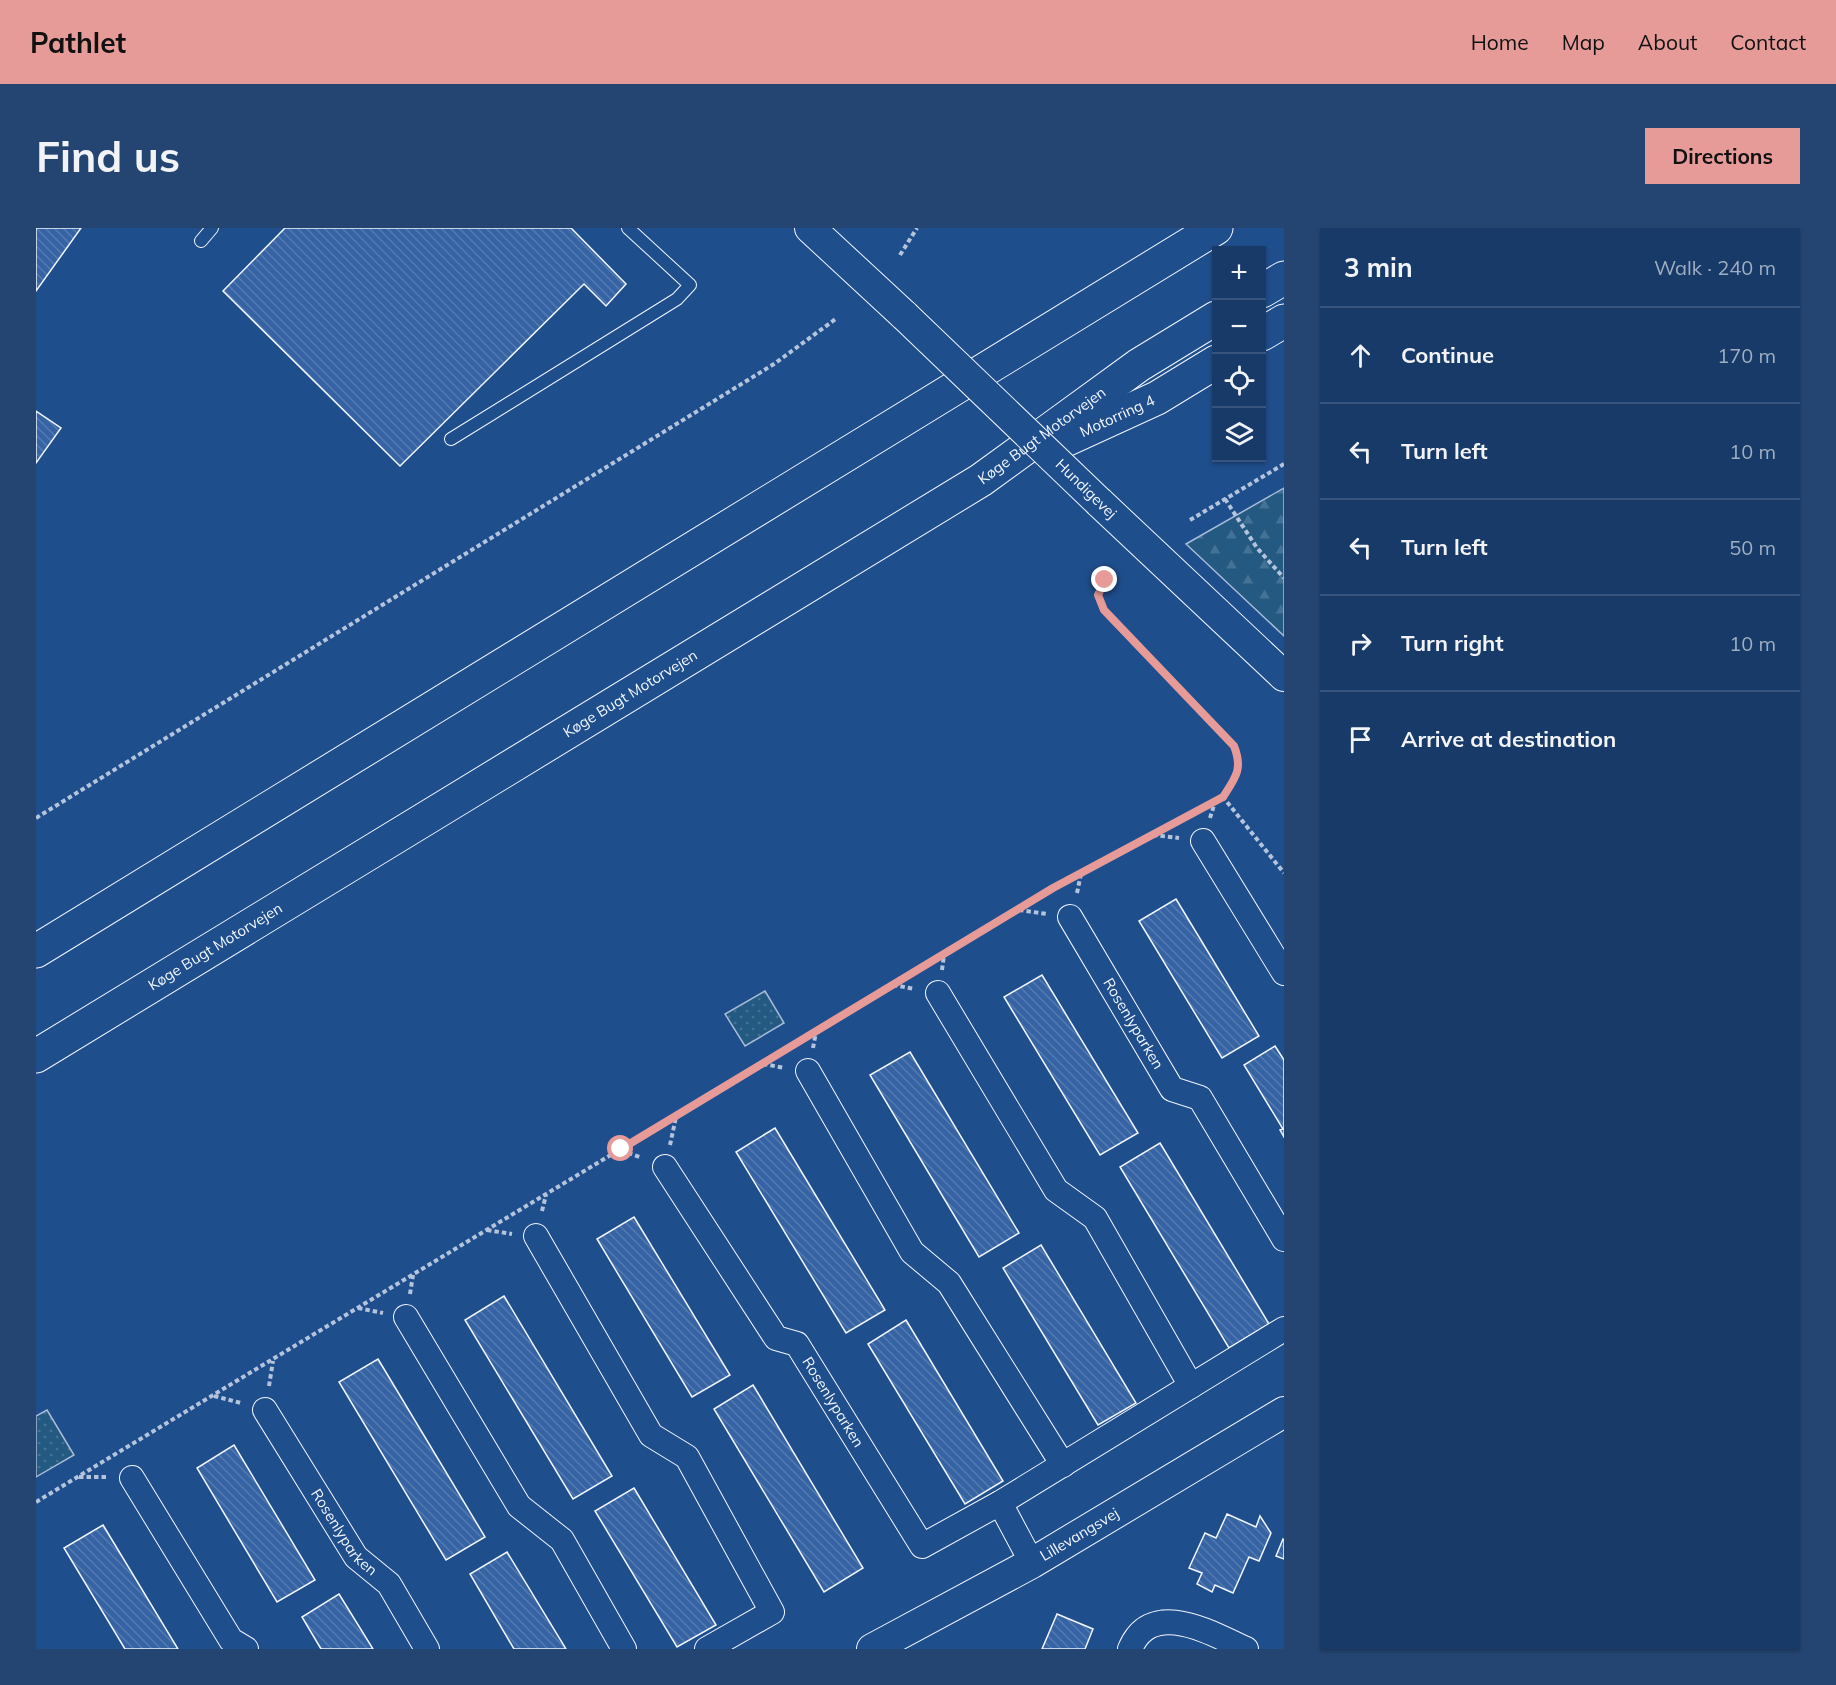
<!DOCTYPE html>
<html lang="en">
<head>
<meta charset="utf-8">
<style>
	body { margin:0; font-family:Mulish,sans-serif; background:#244571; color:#f1f3f6 }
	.controls { position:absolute; right:18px; top:18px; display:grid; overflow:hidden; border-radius:0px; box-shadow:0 2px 4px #0004 }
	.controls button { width:54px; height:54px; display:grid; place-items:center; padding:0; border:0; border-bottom:2px solid #36547d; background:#173a69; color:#f1f3f6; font:30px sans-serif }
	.stop { position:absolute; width:18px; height:18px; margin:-14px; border:4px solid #e69b98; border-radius:50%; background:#fff }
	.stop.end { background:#e69b98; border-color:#fff; box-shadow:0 2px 6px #0008 }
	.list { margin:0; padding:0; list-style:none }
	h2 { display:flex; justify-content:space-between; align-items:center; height:78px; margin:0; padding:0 24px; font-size:26px }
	h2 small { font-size:20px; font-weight:400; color:#9eadc0 }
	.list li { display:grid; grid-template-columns:39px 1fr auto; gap:18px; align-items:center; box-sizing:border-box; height:96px; padding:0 24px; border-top:2px solid #36547d }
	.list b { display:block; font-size:22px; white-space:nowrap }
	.list em { font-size:20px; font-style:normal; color:#9eadc0 }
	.icon { flex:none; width:33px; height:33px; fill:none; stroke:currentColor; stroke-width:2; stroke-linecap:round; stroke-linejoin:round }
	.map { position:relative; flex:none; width:1248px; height:1421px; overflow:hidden; border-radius:0px }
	header { display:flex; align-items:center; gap:36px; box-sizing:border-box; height:84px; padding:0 30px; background:#e69b98; color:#111 }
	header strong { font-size:28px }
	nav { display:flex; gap:33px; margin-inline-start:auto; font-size:21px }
	.intro { display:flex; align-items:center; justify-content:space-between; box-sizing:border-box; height:144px; padding:0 36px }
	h1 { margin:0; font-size:42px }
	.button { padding:15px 27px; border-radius:0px; background:#e69b98; color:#111; font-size:21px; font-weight:700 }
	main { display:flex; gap:36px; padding:0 36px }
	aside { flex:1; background:#173a69; border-radius:0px; box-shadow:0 2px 4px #0004 }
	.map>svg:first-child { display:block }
	.forest { fill:url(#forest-firs); stroke:#a8bbd7; stroke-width:1.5 }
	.park { fill:url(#park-dots); stroke:#a8bbd7; stroke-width:1.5 }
	.building { fill:url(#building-back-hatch); stroke:#f2f6ff; stroke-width:1.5 }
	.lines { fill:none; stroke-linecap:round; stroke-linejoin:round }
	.service-casing { stroke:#f2f6ff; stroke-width:14 }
	.minor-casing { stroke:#f2f6ff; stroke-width:26 }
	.tertiary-casing { stroke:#f2f6ff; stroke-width:32 }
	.motorway-casing { stroke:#f2f6ff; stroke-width:35 }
	.path { stroke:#b3c4dc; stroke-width:4; stroke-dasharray:4.5 3; stroke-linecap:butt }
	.service { stroke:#1f4e8c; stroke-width:12 }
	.minor { stroke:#1f4e8c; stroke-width:24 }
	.tertiary { stroke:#1f4e8c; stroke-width:30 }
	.motorway { stroke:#1f4e8c; stroke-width:33 }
	.tertiary-bridge-casing { stroke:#f2f6ff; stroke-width:32; stroke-linecap:butt }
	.tertiary-bridge { stroke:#1f4e8c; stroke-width:30 }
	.route { stroke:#e69b98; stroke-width:8 }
	.labels { text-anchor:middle; stroke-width:4.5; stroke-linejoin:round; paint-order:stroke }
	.street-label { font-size:15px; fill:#f2f6ff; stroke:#1f4e8c }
</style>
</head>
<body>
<header>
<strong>Pathlet</strong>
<nav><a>Home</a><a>Map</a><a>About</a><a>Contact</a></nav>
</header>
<div class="intro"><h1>Find us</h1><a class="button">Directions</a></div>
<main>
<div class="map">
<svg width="1248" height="1421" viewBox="0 0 1248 1421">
	<defs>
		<pattern id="forest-firs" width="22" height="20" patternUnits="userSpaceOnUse" patternTransform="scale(1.5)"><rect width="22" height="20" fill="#245a82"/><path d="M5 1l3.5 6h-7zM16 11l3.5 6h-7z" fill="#447295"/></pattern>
		<pattern id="park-dots" width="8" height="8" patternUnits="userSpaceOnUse" patternTransform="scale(1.5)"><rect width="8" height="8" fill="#245a82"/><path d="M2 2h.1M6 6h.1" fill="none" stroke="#447295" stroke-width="1.8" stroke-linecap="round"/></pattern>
		<pattern id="building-back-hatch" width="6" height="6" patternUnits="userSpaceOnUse" patternTransform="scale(1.5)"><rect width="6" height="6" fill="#3563a3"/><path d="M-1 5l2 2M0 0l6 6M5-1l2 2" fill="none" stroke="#537ab1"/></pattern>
	</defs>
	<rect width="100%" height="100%" fill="#1f4e8c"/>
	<polygon class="forest" points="1248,260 1248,408 1150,316"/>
	<g class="park">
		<polygon points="729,763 748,795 709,818 689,786"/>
		<polygon points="11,1182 38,1227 0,1249 0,1188"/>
	</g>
	<g class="building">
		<polygon points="0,0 45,0 0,63"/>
		<polygon points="249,0 535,0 590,56 570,78 548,56 364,238 187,63"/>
		<polygon points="0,183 25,200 0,235"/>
		<polygon points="1140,671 1223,808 1186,830 1103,693"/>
		<polygon points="1006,747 1102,905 1064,927 968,769"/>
		<polygon points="1239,818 1248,832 1248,909 1244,902 1247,901 1208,837"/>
		<polygon points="874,824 983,1005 943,1029 834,847"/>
		<polygon points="739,900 849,1082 810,1105 700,924"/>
		<polygon points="1124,915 1233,1096 1193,1120 1084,939"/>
		<polygon points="598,989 694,1147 656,1169 561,1011"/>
		<polygon points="1005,1017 1100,1175 1062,1197 967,1040"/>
		<polygon points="468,1068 576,1248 537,1271 429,1092"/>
		<polygon points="870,1092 967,1253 929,1276 832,1116"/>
		<polygon points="342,1131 449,1309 410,1332 303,1154"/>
		<polygon points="717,1157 827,1340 788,1364 678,1181"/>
		<polygon points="198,1217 279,1352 241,1374 161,1240"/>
		<polygon points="598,1260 680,1397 641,1419 559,1283"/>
		<polygon points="1191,1286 1220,1299 1224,1288 1235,1305 1223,1333 1213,1329 1197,1365 1179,1357 1176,1364 1161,1356 1166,1345 1153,1340 1169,1305 1180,1310"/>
		<polygon points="67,1297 142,1421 89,1421 28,1320"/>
		<polygon points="1247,1311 1248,1312 1248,1331 1240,1328"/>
		<polygon points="471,1324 530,1421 478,1421 434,1346"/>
		<polygon points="303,1366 337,1421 285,1421 266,1389"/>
		<polygon points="1021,1386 1057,1401 1049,1421 1006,1421"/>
	</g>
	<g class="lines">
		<defs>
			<g id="service">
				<polyline points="165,13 176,0"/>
				<polyline points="415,211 641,71 654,57 592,0"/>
			</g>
			<g id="minor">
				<polyline points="1167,613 1248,745"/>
				<path id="s1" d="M1034,689l102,172 28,9 84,141"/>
				<polyline points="902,765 1020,962 1059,990 1155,1158"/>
				<polyline points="772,843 876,1024 913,1055 1027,1237"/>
				<path id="s2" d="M629,939l111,171 21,6 125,202 78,-43 284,-174"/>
				<polyline points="500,1008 615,1207 651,1229 736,1384 671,1421"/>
				<polyline points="370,1089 483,1278 526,1312 588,1421"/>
				<path id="s3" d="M229,1182l91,147 33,27 38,65"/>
				<polyline points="96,1250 195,1412 210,1421"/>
				<polyline points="964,1275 996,1335"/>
				<path d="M1094,1421c22,-52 82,-15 116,0"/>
			</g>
			<g id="tertiary">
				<polyline points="774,0 869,88"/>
				<polyline points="1063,274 1248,448"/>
				<path id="s4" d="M836,1421l160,-86 252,-151"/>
			</g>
			<g id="motorway">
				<polyline points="1226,63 1248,50"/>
				<polyline points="1226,106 1248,93"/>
				<path id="s5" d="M1014,219l107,-49 59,-36"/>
				<polyline points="0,723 1180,0"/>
				<path id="s6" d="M0,828l945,-576 158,-115 77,-47"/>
			</g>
		</defs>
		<use href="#service" class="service-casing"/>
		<use href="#minor" class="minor-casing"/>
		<use href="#tertiary" class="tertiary-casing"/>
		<use href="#motorway" class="motorway-casing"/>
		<g class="path">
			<polyline points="864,27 881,0"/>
			<polyline points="1189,271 1221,320 1248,350"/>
			<polyline points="1154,292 1248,236"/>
			<path d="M1069,352l-6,15 5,15 130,136c9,23 2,31 -11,51"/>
			<polyline points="0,590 738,136 801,90"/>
			<polyline points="1174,590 1179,574"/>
			<polyline points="1117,607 1143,610"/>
			<polyline points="1041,665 1045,646"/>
			<polyline points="983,682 1011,686"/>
			<polyline points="906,742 908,727"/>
			<polyline points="857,757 879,761"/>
			<polyline points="777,820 780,804"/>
			<polyline points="727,836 749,840"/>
			<polyline points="634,917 640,889"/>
			<polyline points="585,922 606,930"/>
			<polyline points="506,983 510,967"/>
			<polyline points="451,1002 476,1006"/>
			<polyline points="374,1066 377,1047"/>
			<polyline points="322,1080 347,1085"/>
			<polyline points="233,1158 237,1133"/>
			<polyline points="178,1168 205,1175"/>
			<polyline points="43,1249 71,1249"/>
			<polyline points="0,1274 1017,660 1187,569 1248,645"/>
		</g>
		<use href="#service" class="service"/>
		<use href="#minor" class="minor"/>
		<use href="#tertiary" class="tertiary"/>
		<use href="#motorway" class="motorway"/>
		<defs>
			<polyline id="tertiary-bridge" points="869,88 1063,274"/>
		</defs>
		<use href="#tertiary-bridge" class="tertiary-bridge-casing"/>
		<use href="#tertiary-bridge" class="tertiary-bridge"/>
	</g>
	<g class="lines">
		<path class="route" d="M585,921l432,-261 170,-91c13,-20 20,-28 11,-51l-130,-136 -6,-15 7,-15"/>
	</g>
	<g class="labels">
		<g class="street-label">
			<text dy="5" stroke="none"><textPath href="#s5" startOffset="74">Motorring 4</textPath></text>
			<text dy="5" stroke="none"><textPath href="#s6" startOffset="1182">Køge Bugt Motorvejen</textPath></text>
			<text transform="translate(1050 261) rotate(44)" y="5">Hundigevej</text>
			<text dy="5" stroke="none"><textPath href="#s6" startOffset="696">Køge Bugt Motorvejen</textPath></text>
			<text dy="5" stroke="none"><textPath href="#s6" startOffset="210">Køge Bugt Motorvejen</textPath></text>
			<text dy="5" stroke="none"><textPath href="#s1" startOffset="124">Rosenlyparken</textPath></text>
			<text dy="5" stroke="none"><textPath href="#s2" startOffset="294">Rosenlyparken</textPath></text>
			<text dy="5" stroke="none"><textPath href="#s3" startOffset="146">Rosenlyparken</textPath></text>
			<text dy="5" stroke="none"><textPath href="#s4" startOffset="237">Lillevangsvej</textPath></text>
		</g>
	</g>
</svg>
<div class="controls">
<button>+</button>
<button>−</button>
<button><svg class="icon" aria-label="locate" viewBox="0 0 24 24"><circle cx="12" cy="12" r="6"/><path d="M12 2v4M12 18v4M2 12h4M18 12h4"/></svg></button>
<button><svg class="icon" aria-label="layers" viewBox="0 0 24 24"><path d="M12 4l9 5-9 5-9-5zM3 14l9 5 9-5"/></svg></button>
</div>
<div class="stop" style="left:585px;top:921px"></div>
<div class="stop end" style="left:1069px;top:352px"></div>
</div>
<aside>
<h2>3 min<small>Walk · 240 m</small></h2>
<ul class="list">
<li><svg class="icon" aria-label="ahead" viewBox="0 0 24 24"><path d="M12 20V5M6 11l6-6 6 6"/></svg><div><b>Continue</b></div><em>170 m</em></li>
<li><svg class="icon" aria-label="left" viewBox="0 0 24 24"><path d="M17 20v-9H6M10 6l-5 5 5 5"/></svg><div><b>Turn left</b></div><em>10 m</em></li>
<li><svg class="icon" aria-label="left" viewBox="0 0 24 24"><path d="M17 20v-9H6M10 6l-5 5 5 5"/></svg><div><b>Turn left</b></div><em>50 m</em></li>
<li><svg class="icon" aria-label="right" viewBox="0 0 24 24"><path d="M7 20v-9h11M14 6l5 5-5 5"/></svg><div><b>Turn right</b></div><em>10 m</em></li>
<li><svg class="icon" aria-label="arrive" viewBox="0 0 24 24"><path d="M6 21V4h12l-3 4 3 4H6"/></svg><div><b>Arrive at destination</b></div></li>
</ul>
</aside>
</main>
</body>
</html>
